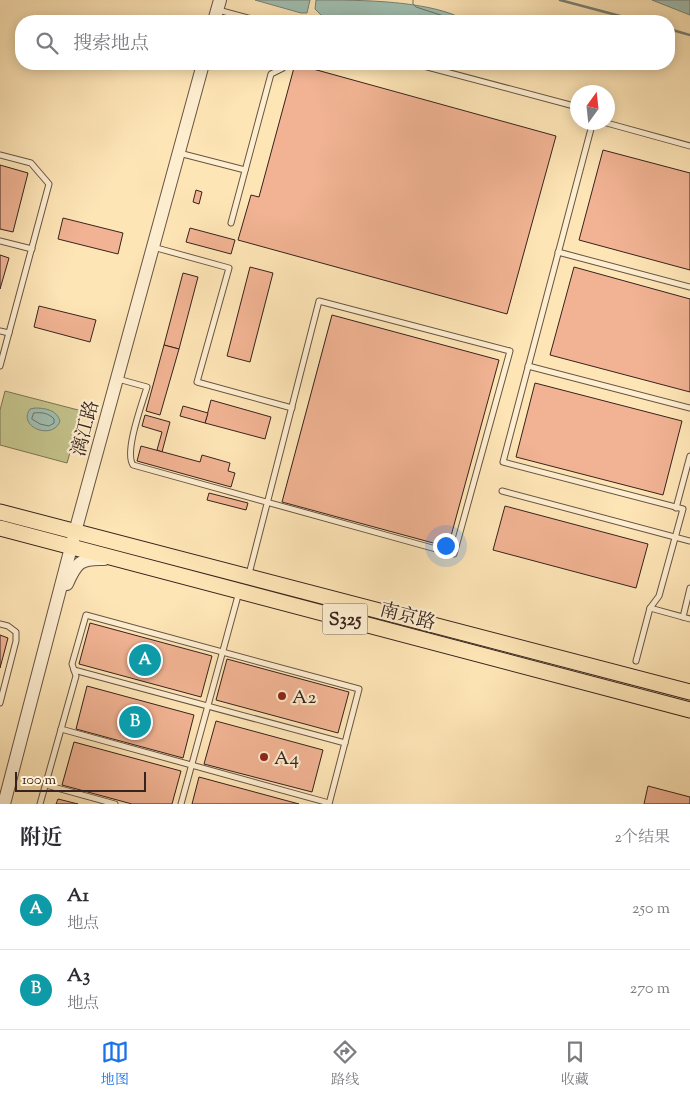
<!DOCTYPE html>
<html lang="zh">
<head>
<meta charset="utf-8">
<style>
	body { margin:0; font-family:"Sorts Mill Goudy","Noto Serif SC",serif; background:#f2f2f3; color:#2b2b33 }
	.compass { position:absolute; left:570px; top:85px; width:45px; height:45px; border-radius:50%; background:#fff; box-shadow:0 2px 12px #0003; rotate:15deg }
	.scale { position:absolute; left:15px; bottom:12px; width:131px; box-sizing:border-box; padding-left:5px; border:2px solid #36231d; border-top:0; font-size:14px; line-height:18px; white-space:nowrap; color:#36231d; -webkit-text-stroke:4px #feeed0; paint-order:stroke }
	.you { position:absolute; left:445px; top:545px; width:18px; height:18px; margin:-12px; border:4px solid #fff; border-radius:50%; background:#1a73e8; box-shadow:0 0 0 8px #1a73e833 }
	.badge { display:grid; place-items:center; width:32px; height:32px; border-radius:50%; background:#1a73e8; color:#fff; font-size:16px; font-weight:700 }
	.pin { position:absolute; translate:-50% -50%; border:2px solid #fff; box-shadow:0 1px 5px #0006 }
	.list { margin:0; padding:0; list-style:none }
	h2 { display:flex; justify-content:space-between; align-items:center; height:65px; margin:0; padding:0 20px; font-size:21px }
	h2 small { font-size:16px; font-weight:400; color:#7c7c81 }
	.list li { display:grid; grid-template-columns:32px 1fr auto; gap:15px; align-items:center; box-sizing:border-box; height:80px; padding:0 20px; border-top:1px solid #e1e1e2 }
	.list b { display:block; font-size:19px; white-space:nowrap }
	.list p { margin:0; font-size:16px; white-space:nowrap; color:#7c7c81 }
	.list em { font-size:16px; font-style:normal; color:#7c7c81 }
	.icon { flex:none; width:28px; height:28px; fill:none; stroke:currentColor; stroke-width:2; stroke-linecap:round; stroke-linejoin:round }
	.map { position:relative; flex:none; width:690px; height:804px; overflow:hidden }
	.search { position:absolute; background:#fff; box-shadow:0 2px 12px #0003; left:15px; right:15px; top:15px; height:55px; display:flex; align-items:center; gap:12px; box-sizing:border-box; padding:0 18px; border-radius:20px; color:#7c7c81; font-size:19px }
	.sheet { height:225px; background:#fff }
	nav { display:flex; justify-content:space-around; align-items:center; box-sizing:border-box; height:70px; border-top:1px solid #e1e1e2; background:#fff; font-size:14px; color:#7c7c81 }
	nav a { display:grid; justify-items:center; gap:2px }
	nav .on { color:#1a73e8 }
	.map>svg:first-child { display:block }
	.green { fill:#c4c38b; stroke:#7d7354 }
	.water { fill:#a0bfb1; stroke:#768176 }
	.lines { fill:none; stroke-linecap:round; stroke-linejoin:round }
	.shore { stroke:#6b7167; stroke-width:1 }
	.stream { stroke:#768176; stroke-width:2.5 }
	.building { fill:#f1b393; stroke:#36231d }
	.service-casing { stroke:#685443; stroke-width:7 }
	.tertiary-casing { stroke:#685443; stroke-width:14 }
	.primary-casing { stroke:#36231d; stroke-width:17 }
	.service { stroke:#feeed0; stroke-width:5 }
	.tertiary { stroke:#feeed0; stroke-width:12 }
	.primary { stroke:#fee5b6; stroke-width:15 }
	.poi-dot { fill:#8f2418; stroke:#feeed0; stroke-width:2 }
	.labels { text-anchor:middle; stroke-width:4.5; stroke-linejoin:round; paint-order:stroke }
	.shield { fill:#feeed0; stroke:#726053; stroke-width:1 }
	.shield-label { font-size:18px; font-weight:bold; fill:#36231d }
	.street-label { font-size:19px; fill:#36231d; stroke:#feeed0 }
	.poi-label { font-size:19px; fill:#36231d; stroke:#feeed0; text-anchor:start }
</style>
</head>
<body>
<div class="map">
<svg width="690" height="804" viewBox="0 0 690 804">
	<rect width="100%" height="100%" fill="#fee5b6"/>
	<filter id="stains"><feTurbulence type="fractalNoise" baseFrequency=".004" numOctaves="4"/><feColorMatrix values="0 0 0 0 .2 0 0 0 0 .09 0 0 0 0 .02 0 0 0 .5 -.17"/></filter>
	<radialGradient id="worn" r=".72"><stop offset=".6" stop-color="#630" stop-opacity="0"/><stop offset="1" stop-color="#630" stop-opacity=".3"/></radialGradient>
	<polygon class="green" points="5,391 82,411 67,463 0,445 0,410"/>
	<g class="water">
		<polygon points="255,0 310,0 307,13 301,13"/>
		<path d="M316,0c44,0 115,0 151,21h-124l-21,-5 -7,-7z"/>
		<polygon points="652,0 690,0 690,15"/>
		<path d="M35,408c10,0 22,2 25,13 -7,20 -43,6 -30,-12z"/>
	</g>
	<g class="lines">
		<g class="shore">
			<polyline points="413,0 413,4 416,7 459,21"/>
			<path d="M34,413c7,-1 15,0 20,6v4l-5,3 -9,-2 -8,-5z"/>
		</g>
		<g class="stream">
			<polyline points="560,0 639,21"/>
			<polyline points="669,29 690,35"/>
		</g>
	</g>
	<g class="building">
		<polygon points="295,64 556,136 507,314 238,240 251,195 259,197"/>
		<polygon points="603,150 690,173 690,270 579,240"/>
		<polygon points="0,165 28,173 13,232 0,229"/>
		<polygon points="196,190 202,192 199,204 193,202"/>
		<polygon points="63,218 123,233 118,254 58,239"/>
		<polygon points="190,228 235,240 231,254 186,242"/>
		<polygon points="0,255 9,258 0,289"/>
		<polygon points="250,267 273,273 250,362 227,356"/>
		<polygon points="574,267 690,299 690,392 550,355"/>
		<polygon points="183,273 198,277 179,349 164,345"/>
		<polygon points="39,306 96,320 90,342 34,327"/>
		<polygon points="332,315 499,360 448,547 282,502"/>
		<polygon points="164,345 179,349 160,415 146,411"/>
		<polygon points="535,383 682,421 663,495 516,457"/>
		<polygon points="211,400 271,417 265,439 205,423"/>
		<polygon points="183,406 208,413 205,423 180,416"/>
		<polygon points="145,415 170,422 162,452 157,450 162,432 142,426"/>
		<polygon points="141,446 200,462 202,455 230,463 228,471 235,473 231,487 137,461"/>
		<polygon points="209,493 248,503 246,510 207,500"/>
		<polygon points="505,506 648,544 636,588 493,550"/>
		<polygon points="90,623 212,656 201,697 79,664"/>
		<polygon points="0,635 8,638 0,668"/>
		<polygon points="227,659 349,692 338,733 216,700"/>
		<polygon points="87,686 194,715 183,758 76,729"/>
		<polygon points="216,721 323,750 312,792 204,764"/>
		<polygon points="74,742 181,771 172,804 132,804 62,785"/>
		<polygon points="199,777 299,804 192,804"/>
		<polygon points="648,786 690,797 690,804 644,804"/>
		<polygon points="58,799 78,804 56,804"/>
	</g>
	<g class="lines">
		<defs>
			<g id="service">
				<polyline points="218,10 259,21"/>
				<polyline points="416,64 574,106"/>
				<polyline points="597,122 592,125 503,462 683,509 659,596 650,608 636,661"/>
				<polyline points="603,122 690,146"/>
				<polyline points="179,153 245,170"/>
				<polyline points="0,155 31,163 49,184 0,366"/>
				<polyline points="231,223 271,74 283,68 284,64"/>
				<polyline points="0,241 32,249"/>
				<polyline points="153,247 229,268 197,382 292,408"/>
				<polyline points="558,252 690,287"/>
				<polyline points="0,331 9,333"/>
				<polyline points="528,366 690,408"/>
				<path d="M118,379l29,8c-5,17 -23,65 -14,78l321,89 56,-203 -191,-50c-23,91 -46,182 -70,273"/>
				<polyline points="502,491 690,541"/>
				<polyline points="676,508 690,456"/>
				<polyline points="650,608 690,619"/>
				<polyline points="683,617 690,588"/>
				<polyline points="0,624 8,626 16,632 16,641 0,703"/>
				<polyline points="74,670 345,743"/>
				<polyline points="61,729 329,803"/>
				<polyline points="46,785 115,804"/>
				<polyline points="40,804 76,676 72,664 86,615 359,689 329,804"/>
				<polyline points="181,804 239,592"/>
			</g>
			<g id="tertiary">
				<polyline points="214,21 220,0"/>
				<path d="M67,584c9,-21 13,-26 37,-25"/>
				<polyline points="4,804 75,532 203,64"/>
			</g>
			<g id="primary">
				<polyline points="0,512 690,692"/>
				<polyline points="0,528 690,710"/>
			</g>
		</defs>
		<use href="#service" class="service-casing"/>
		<use href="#tertiary" class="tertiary-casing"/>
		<use href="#primary" class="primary-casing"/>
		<use href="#service" class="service"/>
		<use href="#tertiary" class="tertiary"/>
		<use href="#primary" class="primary"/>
	</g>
	<g class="poi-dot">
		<circle cx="282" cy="696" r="5"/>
		<circle cx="264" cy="757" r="5"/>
	</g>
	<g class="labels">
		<rect class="shield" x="322.5" y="603.5" width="45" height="31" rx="4"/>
		<g class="shield-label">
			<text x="345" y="625">S325</text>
		</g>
		<g class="street-label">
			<text transform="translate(84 428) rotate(-75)" y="7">漓江路</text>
			<text transform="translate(408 615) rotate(15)" y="7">南京路</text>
		</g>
		<g class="poi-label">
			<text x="292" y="703">A2</text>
			<text x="274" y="764">A4</text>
		</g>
	</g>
	<rect width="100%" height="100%" filter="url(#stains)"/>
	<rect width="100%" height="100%" fill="url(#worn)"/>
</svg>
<svg class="compass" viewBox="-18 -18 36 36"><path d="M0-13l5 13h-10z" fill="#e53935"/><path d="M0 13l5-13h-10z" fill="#7c7c81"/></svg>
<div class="scale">100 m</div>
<div class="you"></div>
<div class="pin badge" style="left:145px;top:660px;background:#0f9aa8">A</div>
<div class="pin badge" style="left:135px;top:722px;background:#0f9aa8">B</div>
<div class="search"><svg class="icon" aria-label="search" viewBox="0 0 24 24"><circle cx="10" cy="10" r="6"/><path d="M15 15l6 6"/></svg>搜索地点</div>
</div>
<section class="sheet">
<h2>附近<small>2个结果</small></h2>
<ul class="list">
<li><span class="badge" style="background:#0f9aa8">A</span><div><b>A1</b><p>地点</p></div><em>250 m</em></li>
<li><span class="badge" style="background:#0f9aa8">B</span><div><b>A3</b><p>地点</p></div><em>270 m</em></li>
</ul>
</section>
<nav>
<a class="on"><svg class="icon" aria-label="map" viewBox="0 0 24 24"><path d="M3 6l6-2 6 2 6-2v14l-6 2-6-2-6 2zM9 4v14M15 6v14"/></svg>地图</a>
<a><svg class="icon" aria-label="directions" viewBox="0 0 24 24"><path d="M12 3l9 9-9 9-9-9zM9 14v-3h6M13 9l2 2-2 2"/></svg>路线</a>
<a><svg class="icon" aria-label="saved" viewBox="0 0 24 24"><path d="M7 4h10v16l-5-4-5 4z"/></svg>收藏</a>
</nav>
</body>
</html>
